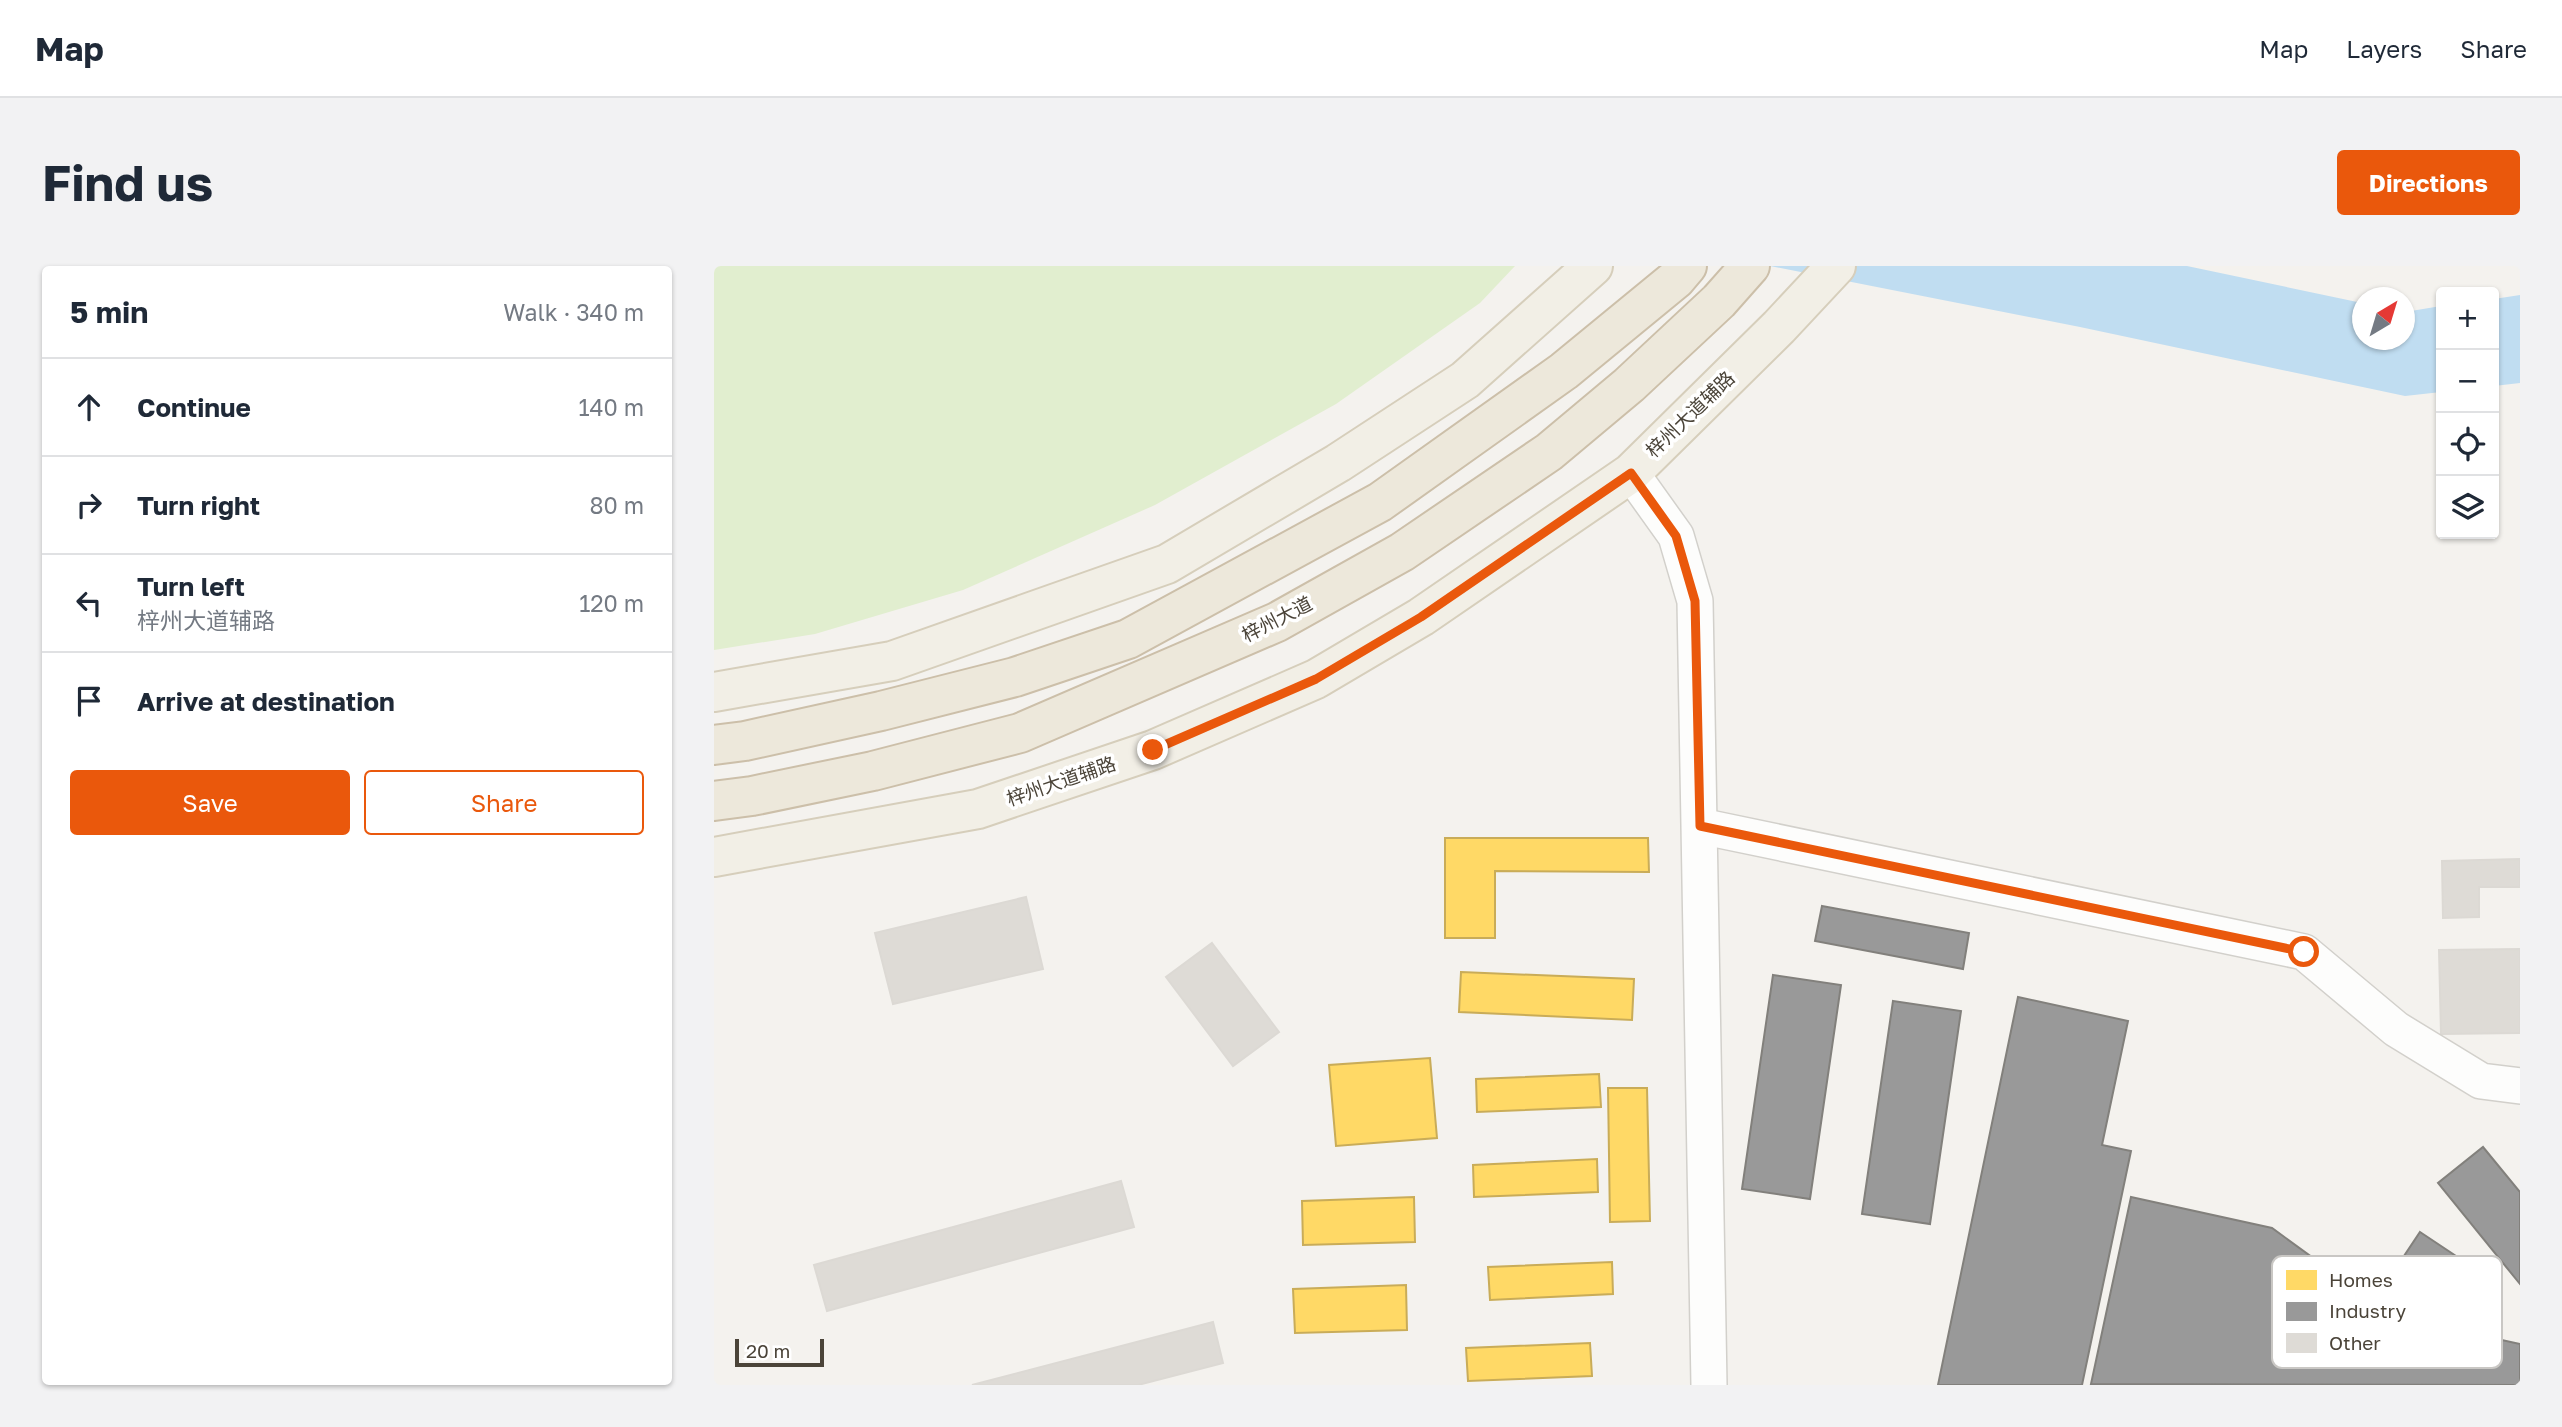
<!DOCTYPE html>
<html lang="en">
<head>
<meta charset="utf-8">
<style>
	body { margin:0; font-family:"Golos Text","Noto Sans SC",sans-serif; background:#f2f2f3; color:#1f2937 }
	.controls { position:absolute; right:21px; top:21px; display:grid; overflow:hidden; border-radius:7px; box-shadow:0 2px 5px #0004 }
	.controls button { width:63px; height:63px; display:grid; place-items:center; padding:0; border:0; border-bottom:2px solid #e0e1e3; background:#fff; color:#1f2937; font:35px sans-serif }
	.compass { position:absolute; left:1638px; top:21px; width:63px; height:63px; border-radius:50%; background:#fff; box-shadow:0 2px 5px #0004; rotate:38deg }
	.scale { position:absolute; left:21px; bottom:18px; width:89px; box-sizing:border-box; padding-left:7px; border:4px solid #4b4439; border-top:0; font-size:19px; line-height:24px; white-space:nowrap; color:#4b4439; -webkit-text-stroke:5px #fff; paint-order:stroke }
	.stop { position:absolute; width:21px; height:21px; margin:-16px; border:5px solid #ea580c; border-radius:50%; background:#fff }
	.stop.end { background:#ea580c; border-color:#fff; box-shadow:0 2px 7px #0008 }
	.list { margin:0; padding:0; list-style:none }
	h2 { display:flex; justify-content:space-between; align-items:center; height:91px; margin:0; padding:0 28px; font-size:30px }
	h2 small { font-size:23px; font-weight:400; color:#747a83 }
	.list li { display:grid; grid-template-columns:46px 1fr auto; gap:21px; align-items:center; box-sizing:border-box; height:98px; padding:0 28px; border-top:2px solid #e0e1e3 }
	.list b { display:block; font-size:26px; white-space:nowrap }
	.list p { margin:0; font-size:23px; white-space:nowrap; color:#747a83 }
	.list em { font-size:23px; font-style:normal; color:#747a83 }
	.actions { display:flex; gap:14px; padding:21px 28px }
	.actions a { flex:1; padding:16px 0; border:2px solid #ea580c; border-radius:7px; text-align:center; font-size:24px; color:#ea580c }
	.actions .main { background:#ea580c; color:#fff }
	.icon { flex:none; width:38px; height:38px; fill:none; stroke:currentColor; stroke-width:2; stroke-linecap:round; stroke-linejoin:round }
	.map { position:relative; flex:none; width:1806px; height:1119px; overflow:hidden; border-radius:7px }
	header { display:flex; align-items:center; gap:42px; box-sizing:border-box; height:98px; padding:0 35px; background:#fff; border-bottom:2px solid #e0e1e3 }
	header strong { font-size:33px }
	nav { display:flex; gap:38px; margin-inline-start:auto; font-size:24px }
	.intro { display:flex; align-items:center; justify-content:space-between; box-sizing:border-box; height:168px; padding:0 42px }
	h1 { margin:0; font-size:49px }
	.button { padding:18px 32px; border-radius:7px; background:#ea580c; color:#fff; font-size:24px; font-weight:700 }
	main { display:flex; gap:42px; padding:0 42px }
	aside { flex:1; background:#fff; border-radius:7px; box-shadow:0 2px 5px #0004 }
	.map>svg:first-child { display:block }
	.green { fill:#e1eecf }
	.water { fill:#c0ddf1 }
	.homes { fill:#ffd966; stroke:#c9ac58; stroke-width:2 }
	.industry { fill:#999; stroke:#82807c; stroke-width:2 }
	.building { fill:#dedbd6; stroke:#dcd9d4; stroke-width:2 }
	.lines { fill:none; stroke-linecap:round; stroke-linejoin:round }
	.minor-casing { stroke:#d2d0cb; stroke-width:38 }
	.major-casing { stroke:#d6cebb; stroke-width:42 }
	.highway-casing { stroke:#ccbfa9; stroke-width:42 }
	.minor { stroke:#fdfdfc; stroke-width:35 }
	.major { stroke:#f2efe6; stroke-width:38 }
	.highway { stroke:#ede8db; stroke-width:38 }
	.route { stroke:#ea580c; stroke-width:9 }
	.labels { text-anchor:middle; stroke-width:7; stroke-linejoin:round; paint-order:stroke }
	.street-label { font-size:19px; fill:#4b4439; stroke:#fff }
	.key { fill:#fff; stroke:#c9c7c4; stroke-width:2 }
	.key-label { font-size:19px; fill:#4b4439 }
</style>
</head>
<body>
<header>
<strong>Map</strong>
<nav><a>Map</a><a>Layers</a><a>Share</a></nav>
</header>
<div class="intro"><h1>Find us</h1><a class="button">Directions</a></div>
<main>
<aside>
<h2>5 min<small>Walk · 340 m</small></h2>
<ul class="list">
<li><svg class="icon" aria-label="ahead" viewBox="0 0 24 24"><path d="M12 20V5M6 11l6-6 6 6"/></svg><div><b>Continue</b></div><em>140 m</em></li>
<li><svg class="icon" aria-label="right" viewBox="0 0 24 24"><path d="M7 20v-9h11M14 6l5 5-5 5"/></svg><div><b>Turn right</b></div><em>80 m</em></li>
<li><svg class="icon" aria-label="left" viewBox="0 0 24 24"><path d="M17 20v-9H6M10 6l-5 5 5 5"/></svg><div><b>Turn left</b><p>梓州大道辅路</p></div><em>120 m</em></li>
<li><svg class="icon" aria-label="arrive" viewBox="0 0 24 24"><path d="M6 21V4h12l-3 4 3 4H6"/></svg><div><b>Arrive at destination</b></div></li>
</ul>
<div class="actions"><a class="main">Save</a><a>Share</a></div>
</aside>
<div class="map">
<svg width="1806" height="1119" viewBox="0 0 1806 1119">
	<rect width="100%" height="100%" fill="#f4f2ee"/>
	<polygon class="green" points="0,0 801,0 766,37 622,138 441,239 249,324 101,368 0,384"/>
	<g class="water">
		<polygon points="1056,0 1473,0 1648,37 1648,74 1690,74 1691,46 1727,40 1727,126 1691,130 1366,61"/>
		<polygon points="1806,29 1806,117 1780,120 1780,33"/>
	</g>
	<g class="homes">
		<polygon points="731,572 934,572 935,606 781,605 781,672 731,672"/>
		<polygon points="747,706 920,713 918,754 745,746"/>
		<polygon points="716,792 723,872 622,880 615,799"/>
		<polygon points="885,808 887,841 763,846 762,813"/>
		<polygon points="894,822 933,822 936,955 896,956"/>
		<polygon points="883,893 884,926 760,931 759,899"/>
		<polygon points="700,931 701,976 589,979 588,935"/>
		<polygon points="898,996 899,1028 776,1034 774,1001"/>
		<polygon points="692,1019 693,1064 581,1067 579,1023"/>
		<polygon points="876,1077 878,1110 754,1115 752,1082"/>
	</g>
	<g class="industry">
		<polygon points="1108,640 1255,667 1249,703 1101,675"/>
		<polygon points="1059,709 1127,719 1096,933 1028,923"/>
		<polygon points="1304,731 1414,755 1388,879 1417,885 1368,1119 1224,1119"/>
		<polygon points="1179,735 1247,745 1216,958 1148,948"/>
		<polygon points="1769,881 1806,926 1806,1018 1724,917"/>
		<polygon points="1417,931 1558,962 1679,1050 1806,1078 1806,1119 1377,1118"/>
		<polygon points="1706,966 1748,994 1709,1054 1666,1026"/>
	</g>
	<g class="building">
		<polygon points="1806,593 1806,621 1765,621 1765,651 1729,652 1728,595"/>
		<polygon points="312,631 329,703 179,738 161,667"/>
		<polygon points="498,677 565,766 519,800 452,711"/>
		<polygon points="1806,683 1806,767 1727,768 1725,684"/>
		<polygon points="407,915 420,961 113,1045 100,999"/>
		<polygon points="499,1056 509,1097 424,1119 258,1119"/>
	</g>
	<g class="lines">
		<defs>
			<g id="minor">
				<polyline points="917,207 962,270 981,335 995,1119"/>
				<polyline points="986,560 1590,686 1682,763 1767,815 1806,820"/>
			</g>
			<g id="major">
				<polyline points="0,426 178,395 453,298 624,197 751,114 879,0"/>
				<polyline points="0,591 264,543 439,484 602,413 707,351 917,207 1065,61 1122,0"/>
			</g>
			<g id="highway">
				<polyline points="0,479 31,475 167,445 301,411 414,373 666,236 850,105 962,13 973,0"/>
				<polyline points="0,535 38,530 159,505 306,467 563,356 688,286 835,186 915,119 1005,35 1036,0"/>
			</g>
		</defs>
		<use href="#minor" class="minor-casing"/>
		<use href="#major" class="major-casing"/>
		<use href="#highway" class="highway-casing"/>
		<use href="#minor" class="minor"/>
		<use href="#major" class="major"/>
		<use href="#highway" class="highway"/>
	</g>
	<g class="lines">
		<polyline class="route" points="439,484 602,413 707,351 917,207 962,270 981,335 986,560 1590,686"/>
	</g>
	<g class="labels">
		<g class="street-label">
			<text transform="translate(976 148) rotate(-44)" y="7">梓州大道辅路</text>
			<text transform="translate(563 353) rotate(-27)" y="7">梓州大道</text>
			<text transform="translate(347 515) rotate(-19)" y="7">梓州大道辅路</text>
		</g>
	</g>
	<rect x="1558" y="990" width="230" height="112" rx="10" class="key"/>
	<rect x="1572" y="1004" width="31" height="20" fill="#ffd966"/>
	<rect x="1572" y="1036" width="31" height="19" fill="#999"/>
	<rect x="1572" y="1067" width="31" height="20" fill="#dedbd6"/>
	<g class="key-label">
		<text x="1615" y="1021">Homes</text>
		<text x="1615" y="1052">Industry</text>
		<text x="1615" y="1084">Other</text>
	</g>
</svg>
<div class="controls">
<button>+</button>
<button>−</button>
<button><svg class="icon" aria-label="locate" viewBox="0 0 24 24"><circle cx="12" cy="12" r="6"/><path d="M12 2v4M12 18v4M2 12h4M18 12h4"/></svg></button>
<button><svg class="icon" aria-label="layers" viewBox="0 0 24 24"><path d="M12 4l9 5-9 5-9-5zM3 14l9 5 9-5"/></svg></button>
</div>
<svg class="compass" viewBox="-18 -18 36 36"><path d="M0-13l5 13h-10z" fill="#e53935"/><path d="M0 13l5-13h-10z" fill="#747a83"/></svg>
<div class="scale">20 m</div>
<div class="stop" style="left:1590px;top:686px"></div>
<div class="stop end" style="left:439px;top:484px"></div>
</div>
</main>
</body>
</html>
